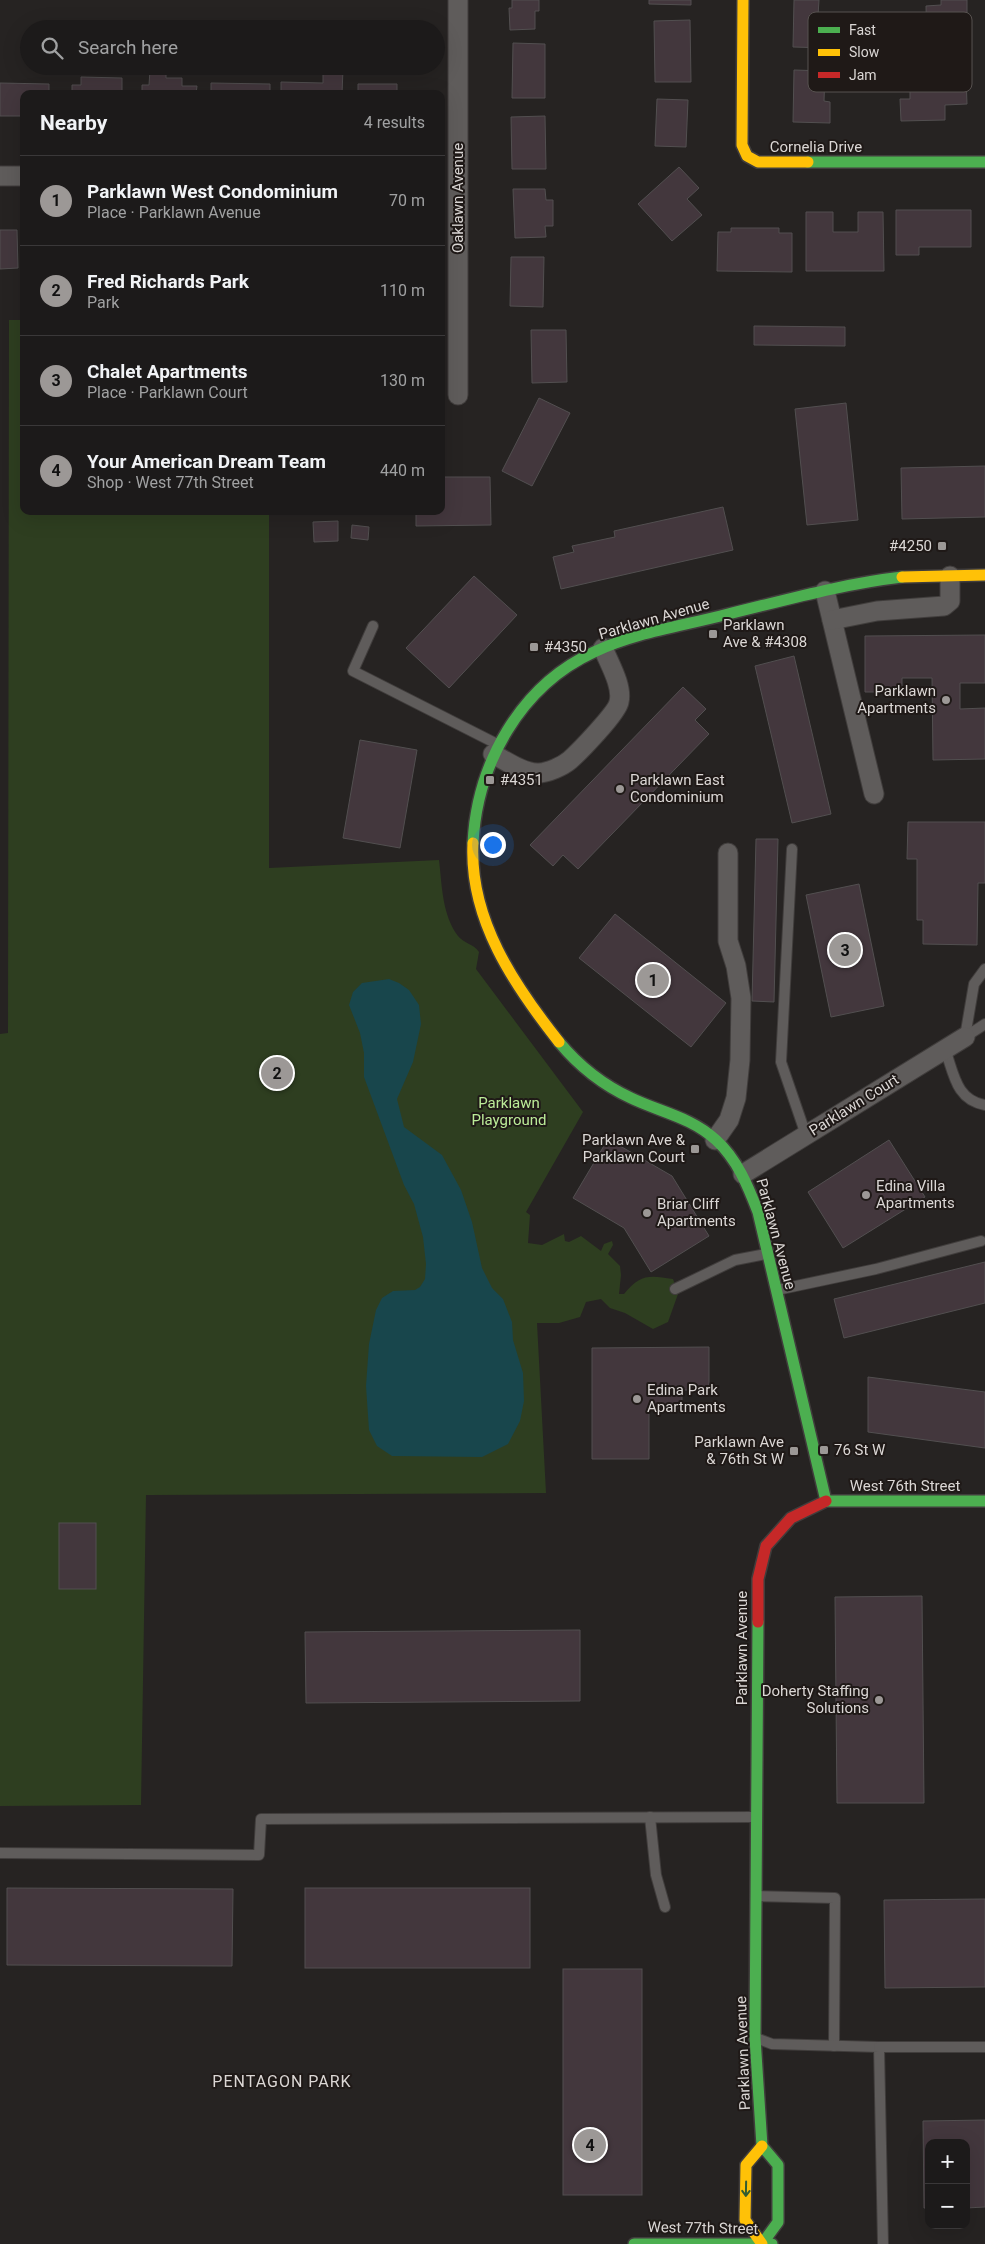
<!DOCTYPE html>
<html lang="en">
<head>
<meta charset="utf-8">
<style>
	body { margin:0; font-family:Roboto,sans-serif; background:#292727; color:#f1f3f6 }
	.controls { position:absolute; right:15px; bottom:15px; display:grid; overflow:hidden; border-radius:10px; box-shadow:0 5px 20px #0002 }
	.controls button { width:45px; height:45px; display:grid; place-items:center; padding:0; border:0; border-bottom:1px solid #3a3839; background:#1c1a1a; color:#f1f3f6; font:25px sans-serif }
	.you { position:absolute; left:492px; top:844px; width:18px; height:18px; margin:-12px; border:4px solid #fff; border-radius:50%; background:#1a73e8; box-shadow:0 0 0 8px #1a73e833 }
	.badge { display:grid; place-items:center; width:32px; height:32px; border-radius:50%; background:#9c9896; color:#111; font-size:16px; font-weight:700 }
	.pin { position:absolute; translate:-50% -50%; border:2px solid #fff; box-shadow:0 1px 5px #0006 }
	.list { margin:0; padding:0; list-style:none }
	h2 { display:flex; justify-content:space-between; align-items:center; height:65px; margin:0; padding:0 20px; font-size:21px }
	h2 small { font-size:16px; font-weight:400; color:#a0a1a2 }
	.list li { display:grid; grid-template-columns:32px 1fr auto; gap:15px; align-items:center; box-sizing:border-box; height:90px; padding:0 20px; border-top:1px solid #3a3839 }
	.list b { display:block; font-size:19px; white-space:nowrap }
	.list p { margin:0; font-size:16px; white-space:nowrap; color:#a0a1a2 }
	.list em { font-size:16px; font-style:normal; color:#a0a1a2 }
	.icon { flex:none; width:28px; height:28px; fill:none; stroke:currentColor; stroke-width:2; stroke-linecap:round; stroke-linejoin:round }
	.map { position:relative; flex:none; width:985px; height:2244px; overflow:hidden }
	.search { position:absolute; background:#1c1a1a; box-shadow:0 5px 20px #0002; left:20px; top:20px; width:425px; height:55px; display:flex; align-items:center; gap:12px; box-sizing:border-box; padding:0 18px; border-radius:28px; color:#a0a1a2; font-size:19px }
	.panel { position:absolute; background:#1c1a1a; box-shadow:0 5px 20px #0002; left:20px; top:90px; width:425px; height:425px; border-radius:10px }
	.map>svg:first-child { display:block }
	.green { fill:#2e3e20 }
	.water { fill:#18464c }
	.building { fill:#43373d; stroke:#524f50 }
	.lines { fill:none; stroke-linecap:round; stroke-linejoin:round }
	.lane-casing { stroke:#403d3c; stroke-width:12 }
	.street-casing { stroke:#403d3c; stroke-width:21 }
	.fast-casing { stroke:#403d3c; stroke-width:14 }
	.slow-casing { stroke:#403d3c; stroke-width:14 }
	.jam-casing { stroke:#403d3c; stroke-width:14 }
	.lane { stroke:#5f5c5b; stroke-width:10 }
	.street { stroke:#5f5c5b; stroke-width:19 }
	.fast { stroke:#4caf50; stroke-width:11 }
	.slow { stroke:#ffc107; stroke-width:11 }
	.jam { stroke:#c62828; stroke-width:11 }
	.oneway { stroke:#335c31 }
	.poi-dot { fill:#9c9896; stroke:#1f1917; stroke-width:2 }
	.labels { text-anchor:middle; stroke-width:4; stroke-linejoin:round; paint-order:stroke }
	.street-label { font-size:15px; fill:#dbd7d5; stroke:#1f1917 }
	.poi-label { font-size:15px; fill:#dbd7d5; stroke:#1f1917; text-anchor:start }
	.park-label { font-size:15px; fill:#bbeb98; stroke:#1f1917 }
	.neighbourhood-label { font-size:16px; letter-spacing:1px; fill:#dbd7d5; stroke:#1f1917 }
	.key { fill:#1f1917; stroke:#575250; stroke-width:1 }
	.key-label { font-size:14px; fill:#dbd7d5 }
</style>
</head>
<body>
<div class="map">
<svg width="985" height="2244" viewBox="0 0 985 2244">
	<rect width="100%" height="100%" fill="#262322"/>
	<path class="green" d="M9,320h15v191h245v357l170,-8c3,25 3,55 19,76 5,7 16,8 21,16l-3,17 107,143 -57,100 4,3 -2,28 14,2 22,-11 1,7 4,1 12,-6 20,15 3,-7 8,-3 1,4 -5,9 12,12 1,9 -2,19h5c16,-20 25,-19 49,-15l5,15 -10,28 -15,7 -28,-16 -15,-5 -9,-9 -15,3 -6,15 -21,6h-22l9,170 -400,2 -5,310 -141,1v-772l8,-1z"/>
	<polygon class="water" points="389,979 399,983 409,990 419,1005 421,1024 413,1062 397,1099 404,1127 442,1155 461,1190 472,1222 482,1268 492,1288 503,1299 512,1322 513,1340 523,1373 524,1401 520,1421 508,1444 482,1457 392,1456 377,1446 369,1430 366,1386 369,1344 376,1310 382,1298 393,1291 415,1290 420,1287 425,1279 426,1264 423,1237 414,1204 404,1185 364,1077 364,1053 360,1033 349,1005 353,992 362,983"/>
	<g class="building">
		<polygon points="512,0 539,0 539,11 535,11 535,29 510,30 509,8 512,8"/>
		<polygon points="649,0 691,0 691,5 649,4"/>
		<polygon points="794,0 819,0 818,16 830,16 829,48 793,47"/>
		<polygon points="941,0 967,0 967,30 955,30 955,51 927,52 926,6 941,5"/>
		<polygon points="690,20 691,82 655,82 654,21"/>
		<polygon points="513,43 545,44 545,98 512,98"/>
		<polygon points="323,68 343,69 342,94 281,94 281,82 323,83"/>
		<polygon points="150,70 166,70 166,78 182,78 182,86 197,86 196,94 142,94 142,85 149,85"/>
		<polygon points="794,70 825,71 824,101 830,102 830,123 793,122"/>
		<polygon points="941,72 941,78 966,77 967,104 945,105 945,120 901,121 900,99 910,99 910,73"/>
		<polygon points="81,77 122,78 122,94 72,94 72,85 81,85"/>
		<polygon points="0,83 49,84 49,94 24,94 24,116 0,116"/>
		<polygon points="211,83 270,84 270,94 211,94"/>
		<polygon points="358,84 397,84 397,92 414,92 414,94 358,94"/>
		<polygon points="657,99 688,100 686,147 655,146"/>
		<polygon points="545,116 546,169 512,169 511,117"/>
		<polygon points="679,167 699,188 687,199 702,215 672,241 638,204"/>
		<polygon points="513,189 545,189 546,200 553,200 553,226 545,226 546,237 515,238"/>
		<polygon points="896,210 971,210 971,247 919,247 919,255 896,255"/>
		<polygon points="806,212 833,212 833,232 858,232 858,212 883,212 884,271 806,271"/>
		<polygon points="731,228 779,228 779,233 792,233 792,272 717,271 718,232 731,232"/>
		<polygon points="0,230 17,230 18,268 0,269"/>
		<polygon points="511,257 544,257 543,307 510,306"/>
		<polygon points="754,326 845,327 845,346 754,345"/>
		<polygon points="531,330 566,330 567,382 532,383"/>
		<polygon points="539,398 570,413 532,486 502,471"/>
		<polygon points="846,403 858,520 807,525 795,409"/>
		<polygon points="985,466 985,517 902,519 901,468"/>
		<polygon points="441,477 490,477 491,525 416,526 416,511 441,511"/>
		<polygon points="723,507 733,550 561,589 553,557 574,552 572,546 615,537 614,531"/>
		<polygon points="338,521 338,541 314,542 313,522"/>
		<polygon points="352,525 369,527 368,540 351,538"/>
		<polygon points="474,576 517,615 449,688 406,648"/>
		<polygon points="985,635 985,683 960,683 960,709 985,708 985,759 933,760 932,678 902,678 902,692 865,692 865,636"/>
		<polygon points="794,656 831,814 792,823 755,666"/>
		<polygon points="683,687 706,709 695,720 709,734 578,869 563,855 553,866 530,845"/>
		<polygon points="360,740 417,750 400,848 343,838"/>
		<polygon points="908,822 985,822 985,883 978,883 977,945 923,944 923,920 917,920 917,859 907,859"/>
		<polygon points="756,839 778,839 774,1002 752,1001"/>
		<polygon points="859,884 884,1006 831,1017 806,895"/>
		<polygon points="615,914 726,1003 691,1047 579,958"/>
		<polygon points="608,1139 672,1176 709,1236 651,1272 624,1228 573,1198"/>
		<polygon points="889,1140 925,1197 843,1248 808,1192"/>
		<polygon points="985,1262 985,1303 844,1338 834,1299"/>
		<polygon points="709,1347 709,1390 682,1390 682,1408 649,1408 649,1459 592,1459 592,1348"/>
		<polygon points="868,1377 985,1392 985,1448 868,1432"/>
		<rect x="59" y="1523" width="37" height="66"/>
		<polygon points="922,1596 924,1803 837,1803 835,1597"/>
		<polygon points="580,1630 580,1701 306,1703 305,1632"/>
		<polygon points="7,1888 233,1889 232,1966 7,1965"/>
		<rect x="305" y="1888" width="225" height="80"/>
		<polygon points="985,1899 985,1987 885,1988 884,1900"/>
		<rect x="563" y="1969" width="79" height="226"/>
		<polygon points="985,2120 985,2207 966,2208 966,2143 929,2143 929,2208 924,2208 923,2121"/>
	</g>
	<g class="lines">
		<defs>
			<g id="lane">
				<polyline points="373,626 353,671 497,744"/>
				<polyline points="792,849 781,1062 806,1135"/>
				<polyline points="965,1037 974,984 985,969"/>
				<polyline points="965,1037 985,1024"/>
				<path d="M945,1049c9,25 11,51 40,56"/>
				<polyline points="675,1289 735,1260 766,1254"/>
				<polyline points="777,1290 876,1269 981,1241"/>
				<polyline points="650,1817 656,1875 665,1907"/>
				<polyline points="0,1853 259,1855 261,1819 755,1817"/>
				<polyline points="757,1896 835,1898 834,2046"/>
				<polyline points="756,2038 772,2044 879,2047 883,2244"/>
				<polyline points="879,2047 985,2047"/>
			</g>
			<g id="street">
				<polyline points="458,0 458,395"/>
				<polyline points="0,176 24,176"/>
				<polyline points="825,591 874,794"/>
				<polyline points="832,620 877,611 944,606 950,601 950,576"/>
				<path d="M493,754c13,7 30,19 45,19 10,0 25,-7 32,-13 9,-8 47,-47 49,-58 4,-16 -10,-39 -16,-54"/>
				<polyline points="715,1140 729,1120 736,1098 740,1060 741,998 736,966 728,941 728,853"/>
				<polyline points="743,1174 965,1037"/>
			</g>
			<g id="fast">
				<polyline points="808,162 985,162"/>
				<path d="M473,843c4,-79 47,-157 121,-191 42,-20 89,-26 134,-38 58,-14 114,-30 174,-37"/>
				<path d="M559,1042c19,23 44,43 72,56 29,14 60,19 85,42 21,19 32,46 42,72l68,289"/>
				<polyline points="826,1501 985,1501"/>
				<polyline points="758,1622 755,2038 762,2146 778,2165 778,2222 762,2244"/>
				<polyline points="634,2244 772,2244"/>
			</g>
			<g id="slow">
				<polyline points="743,0 742,145 747,156 758,162 808,162"/>
				<polyline points="902,577 985,575"/>
				<path d="M473,843c-4,76 41,142 86,199"/>
				<polyline points="762,2146 746,2165 745,2220 762,2244"/>
			</g>
			<polyline id="jam" points="758,1622 758,1579 766,1546 791,1518 826,1501"/>
		</defs>
		<use href="#lane" class="lane-casing"/>
		<use href="#street" class="street-casing"/>
		<use href="#fast" class="fast-casing"/>
		<use href="#slow" class="slow-casing"/>
		<use href="#jam" class="jam-casing"/>
		<use href="#lane" class="lane"/>
		<use href="#street" class="street"/>
		<use href="#fast" class="fast"/>
		<use href="#slow" class="slow"/>
		<use href="#jam" class="jam"/>
	</g>
	<defs><path id="oneway-shaft" d="M-6 0H5M1.5-3L5.5 0L1.5 3" fill="none" stroke-width="1.6" stroke-linecap="round" stroke-linejoin="round" transform="scale(1.25)"/></defs>
	<use class="oneway" href="#oneway-shaft" transform="translate(746 2189) rotate(91)"/>
	<g class="poi-dot">
		<rect x="937" y="541" width="10" height="10" rx="2.5"/>
		<rect x="708" y="629" width="10" height="10" rx="2.5"/>
		<rect x="529" y="642" width="10" height="10" rx="2.5"/>
		<circle cx="946" cy="700" r="5"/>
		<rect x="485" y="775" width="10" height="10" rx="2.5"/>
		<circle cx="620" cy="789" r="5"/>
		<rect x="690" y="1144" width="10" height="10" rx="2.5"/>
		<circle cx="866" cy="1195" r="5"/>
		<circle cx="647" cy="1213" r="5"/>
		<circle cx="637" cy="1399" r="5"/>
		<rect x="819" y="1445" width="10" height="10" rx="2.5"/>
		<rect x="789" y="1446" width="10" height="10" rx="2.5"/>
		<circle cx="879" cy="1700" r="5"/>
	</g>
	<g class="labels">
		<g class="street-label">
			<text x="816" y="152">Cornelia Drive</text>
			<text transform="translate(458 198) rotate(-90)" y="5">Oaklawn Avenue</text>
			<text transform="translate(654 619) rotate(-16)" y="5">Parklawn Avenue</text>
			<text transform="translate(854 1105) rotate(-32)" y="5">Parklawn Court</text>
			<text transform="translate(776 1234) rotate(75)" y="5">Parklawn Avenue</text>
			<text x="905" y="1491">West 76th Street</text>
			<text transform="translate(742 1648) rotate(-90)" y="5">Parklawn Avenue</text>
			<text transform="translate(743 2053) rotate(-92)" y="5">Parklawn Avenue</text>
			<text transform="translate(703 2228) rotate(1)" y="5">West 77th Street</text>
		</g>
		<g class="poi-label">
			<text x="932" y="551" text-anchor="end">#4250</text>
			<text x="723" y="630">Parklawn<tspan x="723" dy="17">Ave &amp; #4308</tspan></text>
			<text x="544" y="652">#4350</text>
			<text x="936" y="696" text-anchor="end">Parklawn<tspan x="936" dy="17">Apartments</tspan></text>
			<text x="500" y="785">#4351</text>
			<text x="630" y="785">Parklawn East<tspan x="630" dy="17">Condominium</tspan></text>
			<text x="685" y="1145" text-anchor="end">Parklawn Ave &amp;<tspan x="685" dy="17">Parklawn Court</tspan></text>
			<text x="876" y="1191">Edina Villa<tspan x="876" dy="17">Apartments</tspan></text>
			<text x="657" y="1209">Briar Cliff<tspan x="657" dy="17">Apartments</tspan></text>
			<text x="647" y="1395">Edina Park<tspan x="647" dy="17">Apartments</tspan></text>
			<text x="784" y="1447" text-anchor="end">Parklawn Ave<tspan x="784" dy="17">&amp; 76th St W</tspan></text>
			<text x="834" y="1455">76 St W</text>
			<text x="869" y="1696" text-anchor="end">Doherty Staffing<tspan x="869" dy="17">Solutions</tspan></text>
		</g>
		<g class="park-label">
			<text x="509" y="1108">Parklawn<tspan x="509" dy="17">Playground</tspan></text>
		</g>
		<g class="neighbourhood-label">
			<text x="282" y="2087">PENTAGON PARK</text>
		</g>
	</g>
	<rect x="808" y="12" width="164" height="80" rx="8" class="key"/>
	<rect x="818" y="27" width="22" height="6" fill="#4caf50"/>
	<rect x="818" y="49" width="22" height="7" fill="#ffc107"/>
	<rect x="818" y="72" width="22" height="6" fill="#c62828"/>
	<g class="key-label">
		<text x="849" y="35">Fast</text>
		<text x="849" y="57">Slow</text>
		<text x="849" y="80">Jam</text>
	</g>
</svg>
<div class="controls">
<button>+</button>
<button>−</button>
</div>
<div class="you"></div>
<div class="pin badge" style="left:653px;top:980px">1</div>
<div class="pin badge" style="left:277px;top:1073px">2</div>
<div class="pin badge" style="left:845px;top:950px">3</div>
<div class="pin badge" style="left:590px;top:2145px">4</div>
<div class="search"><svg class="icon" aria-label="search" viewBox="0 0 24 24"><circle cx="10" cy="10" r="6"/><path d="M15 15l6 6"/></svg>Search here</div>
<section class="panel">
<h2>Nearby<small>4 results</small></h2>
<ul class="list">
<li><span class="badge">1</span><div><b>Parklawn West Condominium</b><p>Place · Parklawn Avenue</p></div><em>70 m</em></li>
<li><span class="badge">2</span><div><b>Fred Richards Park</b><p>Park</p></div><em>110 m</em></li>
<li><span class="badge">3</span><div><b>Chalet Apartments</b><p>Place · Parklawn Court</p></div><em>130 m</em></li>
<li><span class="badge">4</span><div><b>Your American Dream Team</b><p>Shop · West 77th Street</p></div><em>440 m</em></li>
</ul>
</section>
</div>
</body>
</html>
